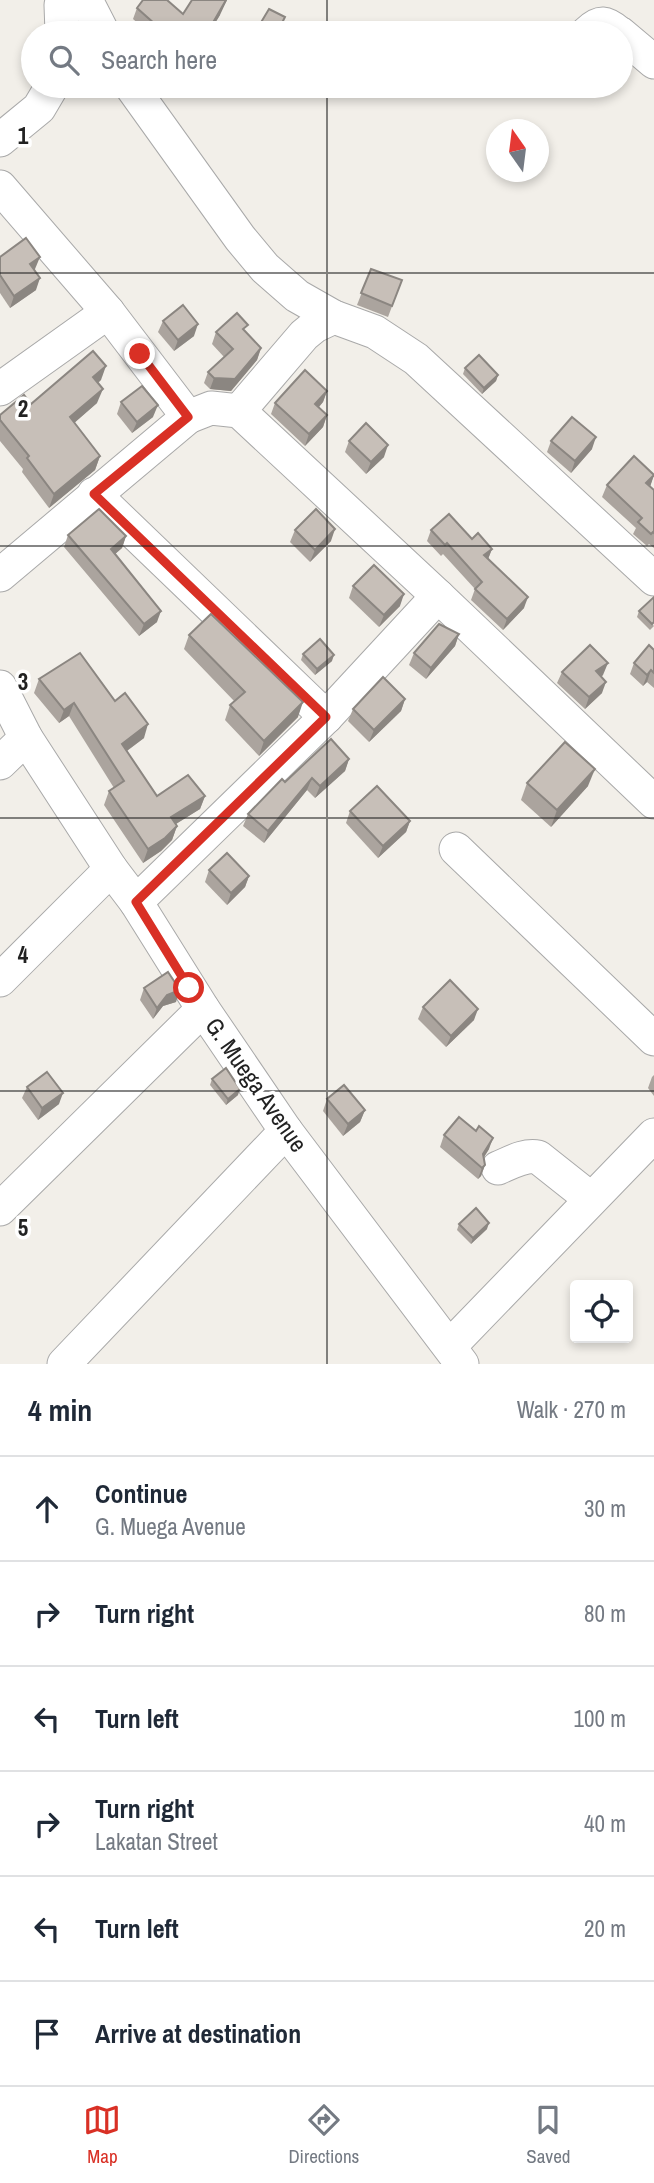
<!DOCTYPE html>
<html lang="en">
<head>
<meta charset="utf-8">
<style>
	body { margin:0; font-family:"Archivo Narrow",sans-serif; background:#f6f6f7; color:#1f2937 }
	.controls { position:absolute; right:21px; bottom:21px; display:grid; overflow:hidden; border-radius:7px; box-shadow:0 4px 10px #0003 }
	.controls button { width:63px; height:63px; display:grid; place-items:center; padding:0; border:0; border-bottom:2px solid #e0e1e3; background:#fff; color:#1f2937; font:35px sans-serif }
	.compass { position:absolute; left:486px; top:119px; width:63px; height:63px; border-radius:50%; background:#fff; box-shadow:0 4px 10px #0003; rotate:346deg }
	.stop { position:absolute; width:21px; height:21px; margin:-16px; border:5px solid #d93025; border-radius:50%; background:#fff }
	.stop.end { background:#d93025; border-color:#fff; box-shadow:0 2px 7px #0008 }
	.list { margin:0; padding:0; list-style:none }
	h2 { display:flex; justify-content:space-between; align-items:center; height:91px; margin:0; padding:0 28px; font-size:30px }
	h2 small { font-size:23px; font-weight:400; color:#747a83 }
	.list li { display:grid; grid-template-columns:46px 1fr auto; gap:21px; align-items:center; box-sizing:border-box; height:105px; padding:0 28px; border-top:2px solid #e0e1e3 }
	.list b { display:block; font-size:26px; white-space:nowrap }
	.list p { margin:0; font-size:23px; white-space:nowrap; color:#747a83 }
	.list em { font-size:23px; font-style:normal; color:#747a83 }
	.icon { flex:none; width:38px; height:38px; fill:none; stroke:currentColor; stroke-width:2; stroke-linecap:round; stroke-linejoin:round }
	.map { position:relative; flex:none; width:654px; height:1364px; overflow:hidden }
	.search { position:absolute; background:#fff; box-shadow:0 4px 10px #0003; left:21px; right:21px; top:21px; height:77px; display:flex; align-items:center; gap:18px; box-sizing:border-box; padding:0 24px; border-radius:38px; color:#747a83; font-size:26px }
	.sheet { height:721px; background:#fff }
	nav { display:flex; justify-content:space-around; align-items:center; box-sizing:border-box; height:98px; border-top:2px solid #e0e1e3; background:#fff; font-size:19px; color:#747a83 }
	nav a { display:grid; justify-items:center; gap:4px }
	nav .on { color:#d93025 }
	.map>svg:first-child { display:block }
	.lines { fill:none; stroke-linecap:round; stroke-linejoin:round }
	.minor-casing { stroke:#a9a9a9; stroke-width:35 }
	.minor { stroke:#fff; stroke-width:33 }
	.wall { fill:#aba49e }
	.shaded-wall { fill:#8b8681 }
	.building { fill:#c7bfb8; stroke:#8b8681; stroke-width:2 }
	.route { stroke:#d93025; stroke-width:9 }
	.grid { fill:none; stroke:#222; stroke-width:2; stroke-opacity:0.55 }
	.labels { text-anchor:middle; stroke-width:7; stroke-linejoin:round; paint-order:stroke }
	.street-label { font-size:24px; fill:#222; stroke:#fff }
	.grid-label { font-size:23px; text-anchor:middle; font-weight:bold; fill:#222; stroke:#fff; stroke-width:7; stroke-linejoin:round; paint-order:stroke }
</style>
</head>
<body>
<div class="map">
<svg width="654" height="1364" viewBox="0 0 654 1364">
	<rect width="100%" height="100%" fill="#f2efe9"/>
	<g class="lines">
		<defs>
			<g id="minor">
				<polyline points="86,0 103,33"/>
				<polyline points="62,33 61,5 65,0"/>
				<path d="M587,33c13,-13 19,-11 32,0"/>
				<polyline points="621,34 654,62"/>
				<polyline points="131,86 240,238 265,268 297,296 334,317 375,332 416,359 654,579"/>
				<polyline points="0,140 39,108 52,86"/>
				<polyline points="0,187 108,312 188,417 211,408 239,411 438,596 654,802"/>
				<polyline points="0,389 108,312"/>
				<polyline points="239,411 304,335 315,326 334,317"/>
				<polyline points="94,494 326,717"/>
				<polyline points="0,575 188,417"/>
				<polyline points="0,687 26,738 111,869 136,902 203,1009 286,1131 462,1364"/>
				<polyline points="0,763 26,738"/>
				<polyline points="456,849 654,1039"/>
				<polyline points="136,902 326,717 438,596"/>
				<polyline points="0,980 111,869"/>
				<path d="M498,1168c12,-5 27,-14 40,-11l53,42"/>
				<polyline points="0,1209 203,1009"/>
				<polyline points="450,1346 654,1135"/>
				<polyline points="64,1364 286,1131"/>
			</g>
		</defs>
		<use href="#minor" class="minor-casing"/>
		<use href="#minor" class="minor"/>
	</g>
	<g class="wall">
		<polygon points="137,8 183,14 220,15 209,33 149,33 133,19"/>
		<polygon points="285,17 278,33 264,33 258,30 260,24"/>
		<polygon points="0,257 35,269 36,290 10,308 0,293"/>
		<polygon points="371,269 402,280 388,317 357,305"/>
		<polygon points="163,321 194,336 174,351 158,332"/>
		<polygon points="245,331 261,348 257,360 231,391 210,389 204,383 208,372 224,357 212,344 216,332"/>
		<polygon points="465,368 498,375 496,381 482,394 463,374"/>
		<polygon points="101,380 98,383 97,403 74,423 100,456 95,470 49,508 22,472 23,469 0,441 0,415"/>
		<polygon points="327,391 323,402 319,407 327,415 323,427 305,446 271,414 275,403"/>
		<polygon points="121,402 153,417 132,433 117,414"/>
		<polygon points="349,441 384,457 366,474 345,452"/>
		<polygon points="551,441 592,449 571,473 547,452"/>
		<polygon points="654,475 650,486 654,490 654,548 649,544 647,546 633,534 636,528 602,497 607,485"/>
		<polygon points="295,530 331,541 310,562 290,542"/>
		<polygon points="431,530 472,539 492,549 488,559 524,608 503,630 471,600 475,589 443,554 441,556 427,541"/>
		<polygon points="68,535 126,536 122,548 115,554 157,622 139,636 64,547"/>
		<polygon points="353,586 400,606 379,627 349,598"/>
		<polygon points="639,611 654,626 650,630 637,617"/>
		<polygon points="459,634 455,646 426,679 409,665 414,653"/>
		<polygon points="189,635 298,717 259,756 225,720 230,705 235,702 184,649"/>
		<polygon points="654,650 654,688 647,682 643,686 630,674 634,663"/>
		<polygon points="303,654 332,661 315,675 301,660"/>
		<polygon points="562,672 603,675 601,677 602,693 585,709 557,683"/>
		<polygon points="39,679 115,701 144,738 127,751 157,796 205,796 200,809 176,824 177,826 172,840 161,851 143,863 104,805 109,791 114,788 69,716 59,723 34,693"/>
		<polygon points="405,699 401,711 369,742 348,721 353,709"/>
		<polygon points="349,759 345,771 315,798 307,790 264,843 243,826 248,814 285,782"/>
		<polygon points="527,783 588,786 551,827 521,800"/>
		<polygon points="350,811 410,821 406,832 378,858 346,823"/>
		<polygon points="209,870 249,876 245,887 227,905 205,882"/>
		<polygon points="144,988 176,1002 163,1006 153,1019 140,1000"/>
		<polygon points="423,1007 474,1020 446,1047 418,1019"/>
		<polygon points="654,1075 654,1096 648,1088 652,1077"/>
		<polygon points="212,1079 238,1095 226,1105 210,1085"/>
		<polygon points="27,1087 59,1104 38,1120 22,1098"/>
		<polygon points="327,1099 365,1110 360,1122 343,1136 323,1111"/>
		<polygon points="444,1135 489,1149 484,1157 485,1165 481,1176 478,1179 440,1147"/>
		<polygon points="459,1224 487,1229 471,1244 457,1230"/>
	</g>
	<g class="shaded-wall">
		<polygon points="226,0 227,0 220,15 209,33 207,33"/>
		<polygon points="40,257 35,269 26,276 30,264"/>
		<polygon points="40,278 36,290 10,308 14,296"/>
		<polygon points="198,324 194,336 174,351 178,340"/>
		<polygon points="261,348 257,360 231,391 210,389 214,378"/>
		<polygon points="106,366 101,380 87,391 93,377"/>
		<polygon points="498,375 496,381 482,394 484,388"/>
		<polygon points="103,389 97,403 65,431 70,417"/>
		<polygon points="327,391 323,402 311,416 315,404"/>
		<polygon points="158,405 153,417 132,433 137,422"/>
		<polygon points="327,415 323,427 305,446 309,434"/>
		<polygon points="596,437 592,449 571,473 575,461"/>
		<polygon points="388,445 384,457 366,474 371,462"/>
		<polygon points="100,456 95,470 49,508 54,494"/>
		<polygon points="654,475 650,487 646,483"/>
		<polygon points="335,529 331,541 310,562 315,550"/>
		<polygon points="126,536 122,548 107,561 111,549"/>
		<polygon points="492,549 488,559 484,555"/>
		<polygon points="404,594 400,606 379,627 384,615"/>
		<polygon points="528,597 524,608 503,630 507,619"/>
		<polygon points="161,611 157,622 139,636 144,624"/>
		<polygon points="459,634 455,646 426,679 431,668"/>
		<polygon points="334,655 332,661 315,675 317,669"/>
		<polygon points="608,663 603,675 592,683 596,671"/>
		<polygon points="651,670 647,682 643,686 647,675"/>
		<polygon points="606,682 602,693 585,709 589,697"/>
		<polygon points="405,699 401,711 369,742 374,730"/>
		<polygon points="303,702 298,717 259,756 264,741"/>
		<polygon points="74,703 69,716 59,723 64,710"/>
		<polygon points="148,724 144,738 117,758 122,744"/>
		<polygon points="349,759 345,771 315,798 320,786"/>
		<polygon points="595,769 588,786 551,827 557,810"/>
		<polygon points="312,778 307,790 264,843 268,831"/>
		<polygon points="205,796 200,809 166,830 171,817"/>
		<polygon points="410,821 406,832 378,858 383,846"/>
		<polygon points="177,826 172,840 161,851 143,863 148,849"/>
		<polygon points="249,876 245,887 227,905 231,893"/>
		<polygon points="180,990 176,1002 163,1006 153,1019 157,1008 167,995"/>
		<polygon points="478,1009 474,1020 446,1047 451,1036"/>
		<polygon points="240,1089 238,1095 226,1105 228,1099"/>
		<polygon points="63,1093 59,1104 38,1120 42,1108"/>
		<polygon points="365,1110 360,1122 343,1136 348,1124"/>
		<polygon points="493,1138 489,1149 479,1165 483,1154"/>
		<polygon points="485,1165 481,1176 478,1179 482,1168"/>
		<polygon points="489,1223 487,1229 471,1244 473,1238"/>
	</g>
	<g class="building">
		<polygon points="143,0 167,0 183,14 192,0 226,0 207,33 165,33 137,8"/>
		<polygon points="269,9 285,17 277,33 260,24"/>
		<polygon points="26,238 40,257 30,264 40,278 14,296 0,275 0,257"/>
		<polygon points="371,269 402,280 392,306 361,293"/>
		<polygon points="183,305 198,324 178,340 163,321"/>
		<polygon points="237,313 248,325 243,329 261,348 235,379 214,378 208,372 233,349 216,332"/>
		<polygon points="93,351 106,366 93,377 103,389 70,417 100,456 54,494 27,458 29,456 0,420 0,415 24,395 31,404"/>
		<polygon points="479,355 498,375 484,388 465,368"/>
		<polygon points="305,370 327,391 315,404 327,415 309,434 275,403"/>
		<polygon points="142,386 158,405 137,422 121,402"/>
		<polygon points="572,417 596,437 575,461 551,441"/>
		<polygon points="366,423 388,445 371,462 349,441"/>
		<polygon points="634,456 654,475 646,483 654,490 654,533 653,532 651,534 638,522 642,518 607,485"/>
		<polygon points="99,509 126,536 111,549 161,611 144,624 68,535"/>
		<polygon points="316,509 335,529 315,550 295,530"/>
		<polygon points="449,514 472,539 478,533 492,549 484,555 528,597 507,619 475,589 482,582 447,543 445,545 431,530"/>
		<polygon points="374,565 404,594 384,615 353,586"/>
		<polygon points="654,597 654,622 652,624 639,611"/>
		<polygon points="211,614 303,702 264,741 230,705 245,692 189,635"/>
		<polygon points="439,624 459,634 431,668 414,653"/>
		<polygon points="320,639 334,655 317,669 303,654"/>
		<polygon points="590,645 608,663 596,671 606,682 589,697 562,672"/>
		<polygon points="649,645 654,650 654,673 651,670 647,675 634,663"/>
		<polygon points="80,653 115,701 125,693 148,724 122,744 157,796 188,775 205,796 171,817 177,826 165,838 148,849 109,791 124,781 74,703 64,710 39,679"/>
		<polygon points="383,677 405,699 374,730 353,709"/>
		<polygon points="331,739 349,759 320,786 312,778 268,831 248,814 282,779 285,782"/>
		<polygon points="565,742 595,769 557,810 527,783"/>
		<polygon points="377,786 410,821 383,846 350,811"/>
		<polygon points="227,853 249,876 231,893 209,870"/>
		<polygon points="168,972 180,990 167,995 157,1008 144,988"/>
		<polygon points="450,980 478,1009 451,1036 423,1007"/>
		<polygon points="226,1068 240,1089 228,1099 212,1079"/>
		<polygon points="47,1072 63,1093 42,1108 27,1087"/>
		<polygon points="344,1085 365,1110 348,1124 327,1099"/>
		<polygon points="459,1117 476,1131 479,1126 493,1138 483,1154 485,1165 482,1168 444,1135"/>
		<polygon points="476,1208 489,1223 473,1238 459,1224"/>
	</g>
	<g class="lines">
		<polyline class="route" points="140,354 188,417 94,494 326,717 136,902 189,988"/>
	</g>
	<path class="grid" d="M327,0v33M327,86v1278M0,273h654M0,546h654M0,818h654M0,1091h654"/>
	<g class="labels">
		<g class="street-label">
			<text transform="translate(256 1085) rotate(55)" y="8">G. Muega Avenue</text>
		</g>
	</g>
	<g class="grid-label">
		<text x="23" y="144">1</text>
		<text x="23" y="417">2</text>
		<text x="23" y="690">3</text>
		<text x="23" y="963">4</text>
		<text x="23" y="1236">5</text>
	</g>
</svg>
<div class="controls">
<button><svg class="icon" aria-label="locate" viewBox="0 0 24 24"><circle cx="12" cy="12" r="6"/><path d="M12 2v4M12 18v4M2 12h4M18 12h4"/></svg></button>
</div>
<svg class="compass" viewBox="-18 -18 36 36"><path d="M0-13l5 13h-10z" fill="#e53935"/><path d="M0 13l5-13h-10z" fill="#747a83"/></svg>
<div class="stop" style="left:189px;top:988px"></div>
<div class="stop end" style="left:140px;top:354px"></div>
<div class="search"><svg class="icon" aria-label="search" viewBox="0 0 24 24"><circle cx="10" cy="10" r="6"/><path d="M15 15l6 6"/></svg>Search here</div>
</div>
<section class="sheet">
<h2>4 min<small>Walk · 270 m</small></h2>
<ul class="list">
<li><svg class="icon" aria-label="ahead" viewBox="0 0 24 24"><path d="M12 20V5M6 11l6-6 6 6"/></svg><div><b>Continue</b><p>G. Muega Avenue</p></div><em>30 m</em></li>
<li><svg class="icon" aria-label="right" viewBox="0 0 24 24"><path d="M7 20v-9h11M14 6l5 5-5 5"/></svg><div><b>Turn right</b></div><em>80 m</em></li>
<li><svg class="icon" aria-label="left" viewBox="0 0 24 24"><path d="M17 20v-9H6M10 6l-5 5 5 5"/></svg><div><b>Turn left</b></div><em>100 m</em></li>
<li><svg class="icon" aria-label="right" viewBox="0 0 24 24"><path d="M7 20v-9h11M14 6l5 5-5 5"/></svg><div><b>Turn right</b><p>Lakatan Street</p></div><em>40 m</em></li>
<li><svg class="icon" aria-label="left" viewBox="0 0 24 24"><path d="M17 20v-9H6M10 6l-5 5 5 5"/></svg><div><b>Turn left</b></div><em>20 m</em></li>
<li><svg class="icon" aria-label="arrive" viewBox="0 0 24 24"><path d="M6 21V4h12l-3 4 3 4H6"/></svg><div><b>Arrive at destination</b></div></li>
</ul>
</section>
<nav>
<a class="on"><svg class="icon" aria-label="map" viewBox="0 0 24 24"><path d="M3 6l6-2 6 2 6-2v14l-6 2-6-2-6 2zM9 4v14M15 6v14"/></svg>Map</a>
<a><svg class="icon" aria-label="directions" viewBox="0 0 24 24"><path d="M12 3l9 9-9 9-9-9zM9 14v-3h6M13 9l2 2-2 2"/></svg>Directions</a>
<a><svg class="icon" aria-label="saved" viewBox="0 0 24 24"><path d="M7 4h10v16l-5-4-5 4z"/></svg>Saved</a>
</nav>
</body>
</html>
